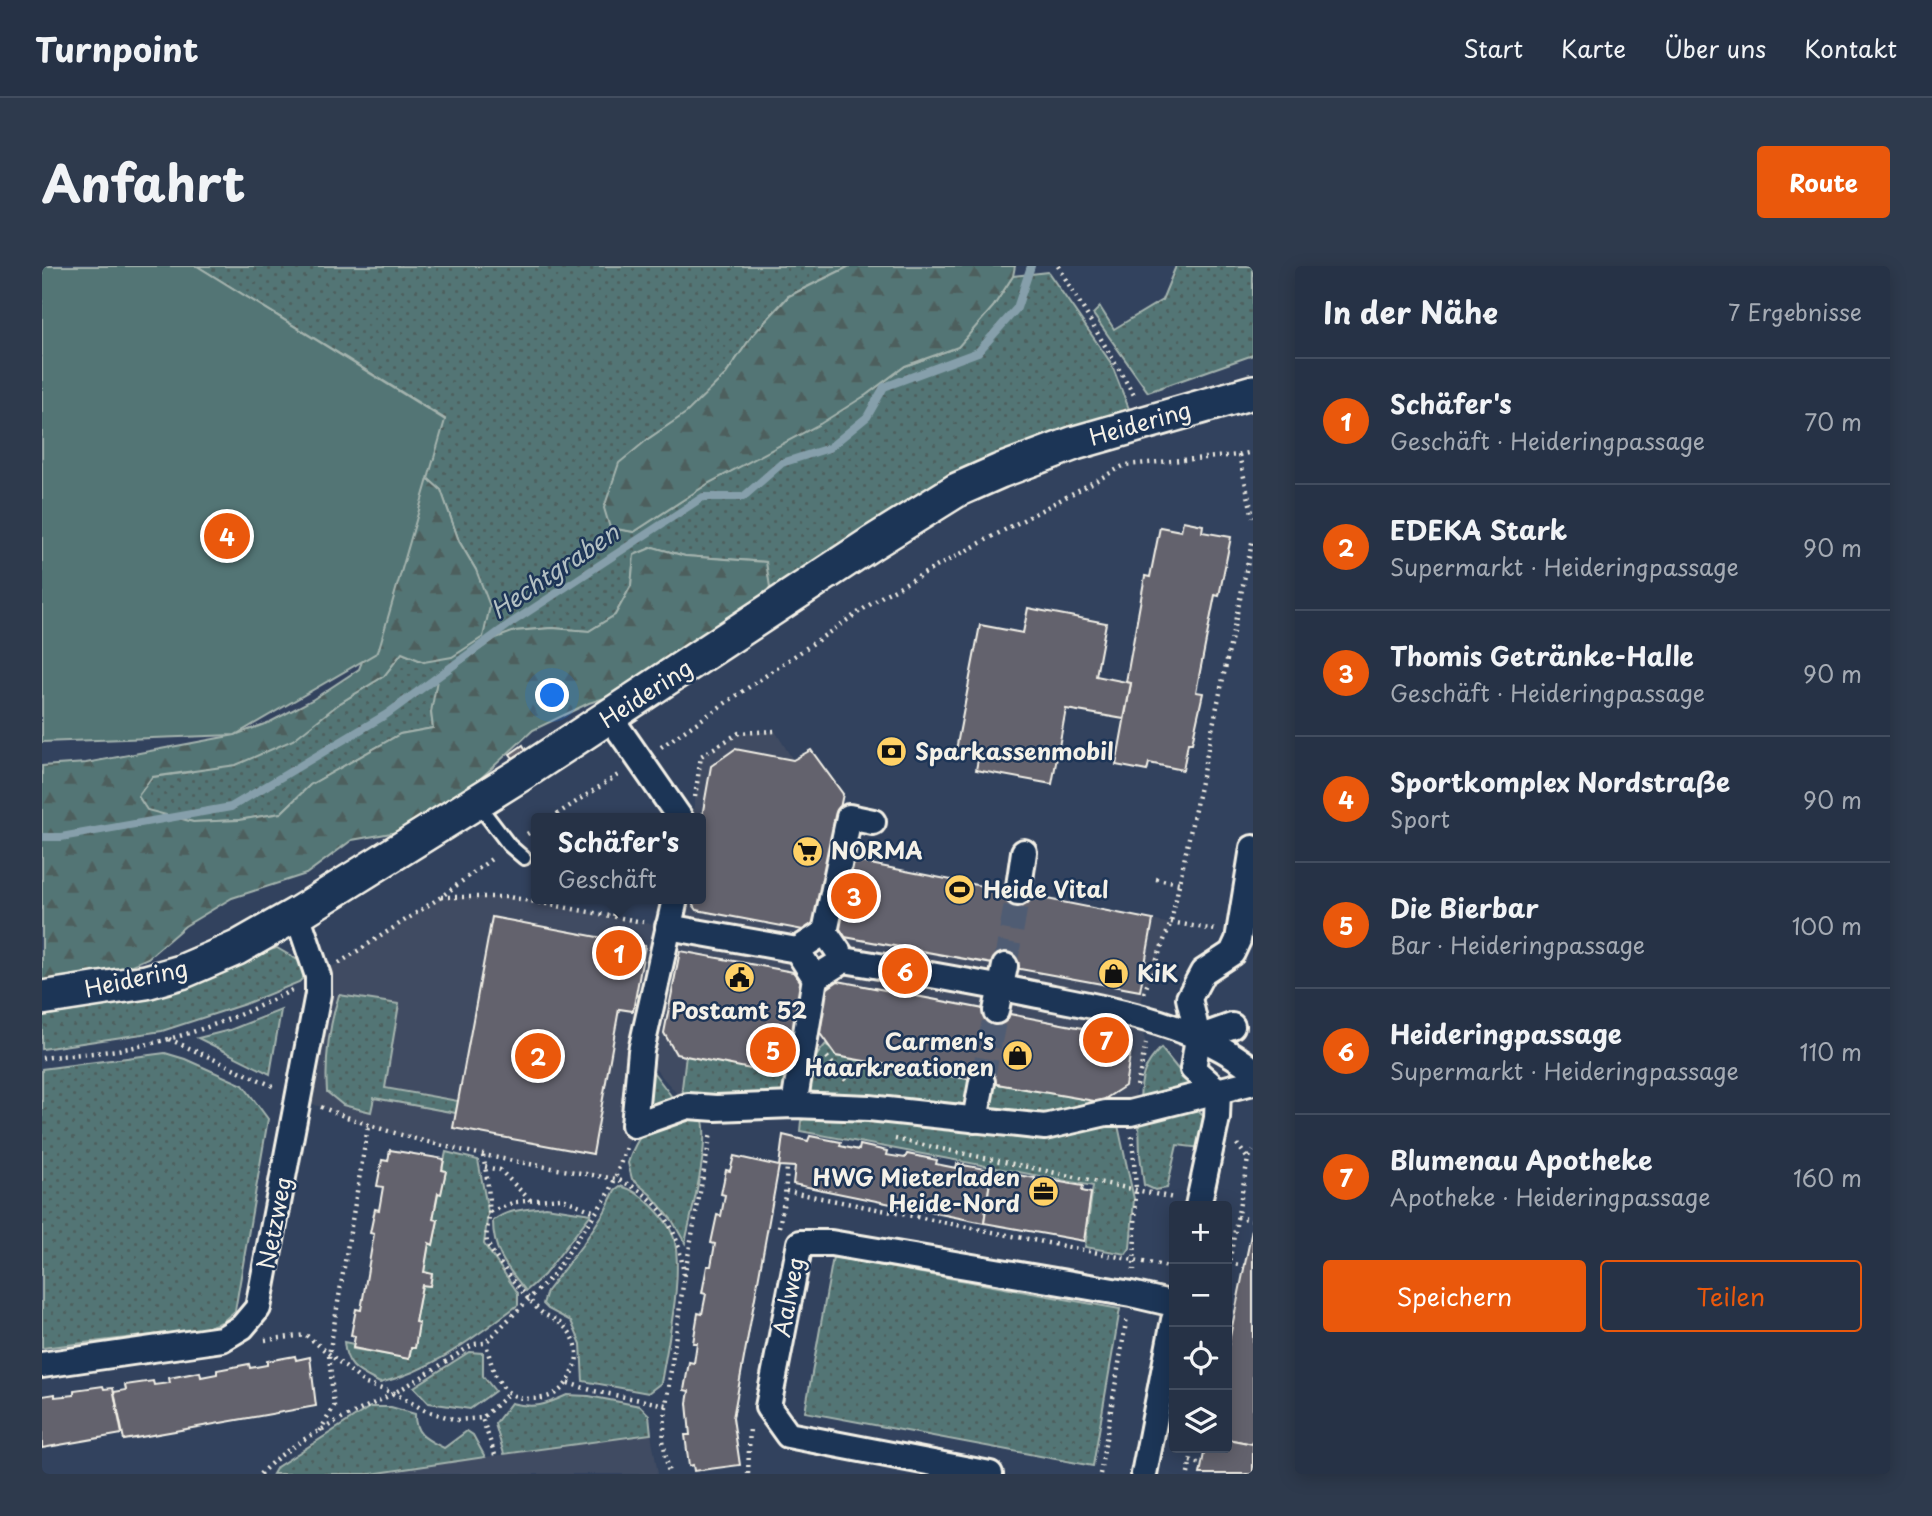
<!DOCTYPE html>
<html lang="de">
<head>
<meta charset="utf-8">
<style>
	body { margin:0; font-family:"Playpen Sans",sans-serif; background:#2e3a4d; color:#f1f3f6 }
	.controls { position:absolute; right:21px; bottom:21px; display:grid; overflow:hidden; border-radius:7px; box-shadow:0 4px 18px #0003 }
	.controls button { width:63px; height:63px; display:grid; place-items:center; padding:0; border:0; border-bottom:2px solid #424d5f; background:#263246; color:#f1f3f6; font:35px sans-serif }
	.you { position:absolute; left:511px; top:430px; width:24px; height:24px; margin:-18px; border:5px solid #fff; border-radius:50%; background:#1a73e8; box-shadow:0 0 0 10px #1a73e833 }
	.badge { display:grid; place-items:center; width:46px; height:46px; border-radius:50%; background:#ea580c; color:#fff; font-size:23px; font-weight:700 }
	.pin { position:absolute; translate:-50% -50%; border:4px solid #fff; box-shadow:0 2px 7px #0006 }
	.popup { position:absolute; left:489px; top:547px; width:175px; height:91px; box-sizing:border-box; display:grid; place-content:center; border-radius:7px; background:#263246; filter:drop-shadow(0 2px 5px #0005); font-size:23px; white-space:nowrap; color:#a4aab3 }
	.popup b { font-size:26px; color:#f1f3f6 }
	.popup::after { content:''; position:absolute; left:50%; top:100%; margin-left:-14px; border:14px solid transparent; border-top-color:#263246 }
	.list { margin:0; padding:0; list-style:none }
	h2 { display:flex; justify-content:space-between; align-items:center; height:91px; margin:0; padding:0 28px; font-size:30px }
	h2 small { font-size:23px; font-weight:400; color:#a4aab3 }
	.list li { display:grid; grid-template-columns:46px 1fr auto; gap:21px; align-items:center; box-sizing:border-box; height:126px; padding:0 28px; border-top:2px solid #424d5f }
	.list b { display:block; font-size:26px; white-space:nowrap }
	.list p { margin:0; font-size:23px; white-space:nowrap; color:#a4aab3 }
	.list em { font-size:23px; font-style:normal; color:#a4aab3 }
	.actions { display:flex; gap:14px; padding:21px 28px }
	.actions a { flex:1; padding:16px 0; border:2px solid #ea580c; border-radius:7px; text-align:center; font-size:24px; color:#ea580c }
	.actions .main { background:#ea580c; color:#fff }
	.icon { flex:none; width:38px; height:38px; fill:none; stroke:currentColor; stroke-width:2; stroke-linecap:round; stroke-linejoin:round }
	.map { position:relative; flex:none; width:1211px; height:1208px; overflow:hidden; border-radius:7px }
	header { display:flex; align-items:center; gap:42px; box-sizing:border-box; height:98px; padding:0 35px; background:#263246; border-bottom:2px solid #424d5f }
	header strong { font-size:33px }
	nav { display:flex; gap:38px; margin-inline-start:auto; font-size:24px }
	.intro { display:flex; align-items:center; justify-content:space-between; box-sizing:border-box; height:168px; padding:0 42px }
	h1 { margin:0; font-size:49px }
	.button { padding:18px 32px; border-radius:7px; background:#ea580c; color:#fff; font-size:24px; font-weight:700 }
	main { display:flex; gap:42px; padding:0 42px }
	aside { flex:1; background:#263246; border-radius:7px; box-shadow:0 4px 18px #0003 }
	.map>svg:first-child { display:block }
	.built { fill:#414c62 }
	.grass { fill:url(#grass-dots); stroke:#a4b3ae; stroke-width:2 }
	.forest { fill:url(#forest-firs); stroke:#a4b3ae; stroke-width:2 }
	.pitch { fill:#537574; stroke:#a4b3ae; stroke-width:2 }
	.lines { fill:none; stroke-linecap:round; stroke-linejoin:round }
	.stream { stroke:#869fab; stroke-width:8 }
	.building { fill:#63626d; stroke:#f4f1e8; stroke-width:2 }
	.street-tunnel { stroke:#4f5c73; stroke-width:24; stroke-dasharray:24 12; stroke-linecap:butt }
	.lane-casing { stroke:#f4f1e8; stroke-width:18 }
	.street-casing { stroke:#f4f1e8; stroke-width:30 }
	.secondary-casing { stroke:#f4f1e8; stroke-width:38 }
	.path { stroke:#f4f1e8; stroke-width:4.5; stroke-dasharray:2 5; stroke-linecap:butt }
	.lane { stroke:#1d3557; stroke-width:12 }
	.street { stroke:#1d3557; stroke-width:24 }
	.secondary { stroke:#1d3557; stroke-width:33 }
	.labels { text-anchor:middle; stroke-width:5; stroke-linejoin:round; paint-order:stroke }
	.street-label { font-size:23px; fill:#f4f1e8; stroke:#1d3557 }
	.poi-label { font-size:23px; font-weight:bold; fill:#f4f1e8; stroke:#1d3557; text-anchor:start }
	.water-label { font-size:24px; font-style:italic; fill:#b4c1c4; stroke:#1d3557 }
</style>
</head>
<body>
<header>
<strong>Turnpoint</strong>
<nav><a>Start</a><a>Karte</a><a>Über uns</a><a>Kontakt</a></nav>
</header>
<div class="intro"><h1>Anfahrt</h1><a class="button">Route</a></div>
<main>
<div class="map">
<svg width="1211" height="1208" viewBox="0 0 1211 1208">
	<defs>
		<pattern id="grass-dots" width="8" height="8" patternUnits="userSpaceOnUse" patternTransform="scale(1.75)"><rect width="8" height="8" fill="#537574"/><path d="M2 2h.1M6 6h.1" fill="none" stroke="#4e5e5d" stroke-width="1.8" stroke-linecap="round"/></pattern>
		<pattern id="forest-firs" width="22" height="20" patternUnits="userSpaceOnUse" patternTransform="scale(1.75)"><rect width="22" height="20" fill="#537574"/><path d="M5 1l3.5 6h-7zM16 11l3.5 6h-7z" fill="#4e5e5d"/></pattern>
	</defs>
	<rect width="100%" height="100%" fill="#32425e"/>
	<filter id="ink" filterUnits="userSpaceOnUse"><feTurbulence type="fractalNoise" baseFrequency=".0143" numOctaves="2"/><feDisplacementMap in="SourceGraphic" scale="14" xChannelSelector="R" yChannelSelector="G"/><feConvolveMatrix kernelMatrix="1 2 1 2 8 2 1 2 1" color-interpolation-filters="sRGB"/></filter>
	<g filter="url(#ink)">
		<g class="built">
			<polygon points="733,465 751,494 770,484 801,528 788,588 808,594 1129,658 1094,748 1105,780 1089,848 646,840 599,787 592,859 574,913 441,890 326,861 257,832 276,710 399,631 467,631 626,661 633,633 659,633 659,552 650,552 659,490 697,468"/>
			<polygon points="609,1168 616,1208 329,1208 443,1191"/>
		</g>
		<g class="grass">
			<polygon points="155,0 808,0 746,30 710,70 684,108 644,148 606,173 568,262 592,266 667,217 824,129 863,100 916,81 951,41 971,10 1006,6 1069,97 1087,143 906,221 707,347 724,296 643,290 611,281 592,289 589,320 573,349 547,365 510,362 473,365 389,446 391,462 358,468 268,519 239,547 197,554 151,556 105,545 96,530 110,511 149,506 298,437 342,410 360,387 382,396 434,304 417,275 399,224 382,209 403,153"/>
			<polygon points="1134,0 1211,0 1211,89 1106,126 1051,48 1058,41 1072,63 1120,34"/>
			<polygon points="235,682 259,696 263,710 257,716 203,738 120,765 0,783 0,746"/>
			<path d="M297,729l60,9 -14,84 73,13 -2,12 -82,-15 -3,14 -28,-7 -16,-13c-2,-32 2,-66 12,-97z"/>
			<polygon points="239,744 228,808 156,772 188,764"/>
			<path d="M784,778l10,12 264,46 -51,19 -238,-26c-2,-23 -2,-33 15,-51z"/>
			<path d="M1119,782l33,41 -54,11c1,-24 4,-35 21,-52z"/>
			<polygon points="123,787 143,793 201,819 226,853 193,1045 180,1056 160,1063 0,1082 0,803"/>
			<polygon points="644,789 744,810 749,813 748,827 737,834 643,833 640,822"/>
			<polygon points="608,802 633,835 602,849"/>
			<polygon points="1152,841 1165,852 1168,883 1135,879 1125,922 1113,924 1102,919 1098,889 1097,857"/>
			<polygon points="768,849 1059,856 1076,859 1092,933 1088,982 1084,988 1043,981 1051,920 758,865 759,855"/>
			<path d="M660,851c9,25 -11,97 -17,126l-13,-23 -21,-25 -19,-16 -4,-16c15,-46 32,-42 74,-46z"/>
			<path d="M404,886l32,8 10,52 -4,32 34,49v12c-45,33 -83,64 -138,78 -21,-11 -34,-15 -36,-41l10,2 -1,5 56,9 2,-10h4l4,-24 -4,-2 7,-37 8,1 2,-12 -8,-2 5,-29 4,1 5,-24 -5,-1 5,-26h3l5,-22 -4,-1z"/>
			<path d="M578,920c13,3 23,11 32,20 10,10 20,22 23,36 7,40 -7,100 -14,141l-13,10 -65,-12 -2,-37 -10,-23 -23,-12 -5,-5 4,-13 36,-47 22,-33 10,-21z"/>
			<path d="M504,941l45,7 -47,61 -18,16c-19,-24 -33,-38 -33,-70 13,-12 36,-12 53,-14z"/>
			<polygon points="791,991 1078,1043 1051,1200 763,1146"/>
			<polygon points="427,1086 441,1087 441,1110 453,1125 428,1143 387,1137 372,1121"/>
			<path d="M525,1129l22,1 51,10 9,9 2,19 -147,20 -9,-30 16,-21c24,6 34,2 56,-8z"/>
			<path d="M328,1141h21l24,7c-1,21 13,26 29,34l23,-17 6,4 12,22 -114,17h-98l4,-7z"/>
		</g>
		<g class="forest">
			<polygon points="808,0 973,0 971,10 951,41 916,81 863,100 824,129 778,158 667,217 592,266 568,262 562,242 577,197 606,173 644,147 684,108 710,70 747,30"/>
			<polygon points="382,209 399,224 417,275 434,304 448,340 441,371 410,391 382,396 360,387 342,410 298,437 251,474 194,499 110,511 96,530 105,544 151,556 197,554 239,547 268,519 358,468 391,462 389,446 395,414 454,372 473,365 510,362 547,365 573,349 589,320 592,289 611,281 643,290 724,296 728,321 707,347 591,423 547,437 491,464 411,538 372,563 310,574 264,608 190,632 143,660 106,692 65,710 0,718 0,500 44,497 193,469 228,456 270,434 317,403 330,370"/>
		</g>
		<polygon class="pitch" points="0,0 155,0 403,154 336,386 193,469 0,476"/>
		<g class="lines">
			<polyline class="stream" points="0,571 19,571 189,541 345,448 469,357 661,231 701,231 740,197 787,182 825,151 842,121 936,86 975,42 989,0"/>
		</g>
		<g class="building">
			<polygon points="1141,255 1161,259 1160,266 1189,271 1177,330 1173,329 1154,426 1161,427 1150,477 1146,477 1141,504 1107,497 1105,505 1074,499 1089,417 1084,416 1103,310 1108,311 1118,261 1139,265"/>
			<polygon points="986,342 1064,357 1054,410 1089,417 1082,453 1024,443 1010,518 934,504 937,488 914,484 938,359 981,367"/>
			<polygon points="481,479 484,484 471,492 468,488"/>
			<polygon points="693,483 751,494 769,484 801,528 774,655 761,664 655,644 647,633 659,633 659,556 669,500"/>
			<polygon points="808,594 1111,654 1098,725 803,671 795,658"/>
			<polygon points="450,651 603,680 591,745 577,743 551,888 411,862"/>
			<polygon points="638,685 751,706 762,720 744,810 634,788 622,767"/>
			<polygon points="796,715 1077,769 1089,783 1083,820 1058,836 794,790 777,766 783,724"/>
			<polygon points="741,869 766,875 768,870 799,876 798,880 817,884 818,879 845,885 844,889 863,892 865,888 895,894 894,898 914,902 915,898 943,903 943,907 949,908 942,957 751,918 753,901 737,900"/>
			<polygon points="348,884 402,893 400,904 404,905 399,928 396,927 391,953 396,954 391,979 387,977 382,1006 390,1008 388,1020 380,1019 373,1056 377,1057 373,1082 369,1082 367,1093 311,1082 313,1070 309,1069 314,1043 319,1044 332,968 328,967 333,943 337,944 341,921 335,920 340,894 346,895"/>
			<polygon points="692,890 737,900 691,1152 698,1199 652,1205 651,1199 647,1200 643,1169 648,1169 645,1137 647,1125 642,1124 647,1096 652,1097 655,1077 651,1077 656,1047 660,1048 664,1028 660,1027 665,1000 669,1000 673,978 669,977 675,949 679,950 683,929 679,928 684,904 688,905"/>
			<polygon points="965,907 993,912 992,916 1011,920 1013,915 1041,920 1040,925 1049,927 1042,975 942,957 949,908 964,911"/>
			<polygon points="1211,959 1211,1178 1185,1173 1185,1085"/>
			<polygon points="253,1090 254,1094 268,1091 274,1140 82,1174 72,1126 84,1124 83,1119 111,1115 112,1119 128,1117 127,1112 158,1106 159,1111 175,1108 175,1104 207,1098 208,1102 225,1099 225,1095"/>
			<polygon points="61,1120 62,1123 71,1122 80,1168 0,1182 0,1130 13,1128 13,1131 32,1129 32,1124"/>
			<polygon points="1185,1173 1211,1178 1211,1208 1158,1208 1163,1182 1185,1182"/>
		</g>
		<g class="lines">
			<g class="street-tunnel">
				<polyline points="963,700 976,627"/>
				<polyline points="940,816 954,745"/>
			</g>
			<defs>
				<polyline id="lane" points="435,537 467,579 482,592"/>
				<g id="street">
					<polyline points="568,451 638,552"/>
					<polyline points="976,627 982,586"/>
					<polyline points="633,633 599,785 592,859 646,840 674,842 752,839 827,842 1003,861 1064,847 1088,847 1211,816"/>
					<polyline points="626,661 755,684 773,712 802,694"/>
					<polyline points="783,666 807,551 831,556"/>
					<path d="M755,684l28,-18 19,28c65,11 130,22 194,35 71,14 158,28 215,75"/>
					<polyline points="954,745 963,700"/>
					<polyline points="1156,772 1190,760"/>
					<polyline points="1176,825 1151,803 1156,772 1147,732 1161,706 1190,687 1196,674 1211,582"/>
					<polyline points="752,839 773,712"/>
					<polyline points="933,854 940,816"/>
					<polyline points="1156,940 1175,852 1176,825"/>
					<polyline points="0,1099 180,1073 200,1061 216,1042 276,728 276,710 255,648"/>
					<polyline points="948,1208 746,1169 726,1141 758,977 789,977 1089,1028 1132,1038"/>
					<polyline points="1102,1208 1132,1054"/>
				</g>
				<polyline id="secondary" points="0,732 104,716 139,706 195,682 255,648 481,507 830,277 915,224 958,205 1033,177 1211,126"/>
			</defs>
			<use href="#lane" class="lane-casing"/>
			<use href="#street" class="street-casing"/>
			<use href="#secondary" class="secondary-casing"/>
			<g class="path">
				<polyline points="1016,0 1092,129"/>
				<polyline points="1197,189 1211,251"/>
				<polyline points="619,481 842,329 1083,199 1197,189 1211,186"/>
				<polyline points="653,531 659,490 697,467 733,465"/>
				<polyline points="509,552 579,507"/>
				<polyline points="485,568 495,562"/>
				<polyline points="1114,613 1138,617"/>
				<polyline points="399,631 467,631 601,656"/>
				<polyline points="572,650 576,633"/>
				<polyline points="1129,656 1173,664"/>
				<polyline points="297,697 399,631 452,591"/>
				<polyline points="1102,727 1129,656 1211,272"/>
				<polyline points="127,773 233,821"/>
				<polyline points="785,791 806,817"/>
				<path d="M0,792c32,-4 66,-5 97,-12 54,-11 105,-31 153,-56"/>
				<polyline points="1095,820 1104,778"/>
				<path d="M279,841c94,39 195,55 295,72 46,17 64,53 68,99"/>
				<polyline points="1090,870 1094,922 1092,1004"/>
				<polyline points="853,873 1132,932"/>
				<polyline points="1195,878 1206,893"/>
				<path d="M441,890c4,19 7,40 6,59 0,8 -4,19 -2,27 4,12 41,58 52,68 4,5 12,7 18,11 21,14 25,34 14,55 -6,12 -16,20 -29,22 -41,6 -48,-21 -56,-55"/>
				<polyline points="443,901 458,904 489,935"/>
				<polyline points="744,925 1132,1002"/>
				<polyline points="448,946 473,936 519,932 553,946"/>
				<polyline points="1195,951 1211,954"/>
				<polyline points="737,961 743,930 745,901"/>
				<polyline points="1187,997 1203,1000"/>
				<polyline points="1185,1008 1206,893 1211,885"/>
				<polyline points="1185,1045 1194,1047"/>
				<polyline points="223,1074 264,1069 324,1118 352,1127 384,1145 415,1154 440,1152"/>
				<polyline points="526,1117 552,1125 624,1139 642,1012 669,867"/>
				<polyline points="624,1140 621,1174 627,1208"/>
				<polyline points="278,1165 292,1140 287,1089 326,861"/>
				<polyline points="453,1189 440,1152 467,1127"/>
				<polyline points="1148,1195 1160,1198"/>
				<path d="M218,1208c34,-36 86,-56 130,-79 29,-15 56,-34 84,-51l11,-1 67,-67 58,-84 16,-44"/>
				<polyline points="706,1208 708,1160"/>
				<polyline points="1058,1208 1085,1051"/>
				<polyline points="1146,1208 1151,1182"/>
			</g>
			<use href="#lane" class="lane"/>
			<use href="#street" class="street"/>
			<use href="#secondary" class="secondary"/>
		</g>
	</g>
	<defs>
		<symbol id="bank-disc" viewBox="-11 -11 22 22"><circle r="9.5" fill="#ffd166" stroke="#1d3557"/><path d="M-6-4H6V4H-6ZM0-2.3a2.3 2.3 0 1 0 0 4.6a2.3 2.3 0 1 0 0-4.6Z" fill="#111"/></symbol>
		<symbol id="supermarket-disc" viewBox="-11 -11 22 22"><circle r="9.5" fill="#ffd166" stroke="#1d3557"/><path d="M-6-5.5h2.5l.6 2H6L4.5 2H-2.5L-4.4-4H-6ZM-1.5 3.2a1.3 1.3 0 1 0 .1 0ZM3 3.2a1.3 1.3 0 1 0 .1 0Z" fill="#111"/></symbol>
		<symbol id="stadium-disc" viewBox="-11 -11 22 22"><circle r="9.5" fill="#ffd166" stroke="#1d3557"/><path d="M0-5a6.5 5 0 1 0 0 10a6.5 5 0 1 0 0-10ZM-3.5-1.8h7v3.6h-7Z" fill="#111"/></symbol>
		<symbol id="shop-disc" viewBox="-11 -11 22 22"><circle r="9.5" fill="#ffd166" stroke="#1d3557"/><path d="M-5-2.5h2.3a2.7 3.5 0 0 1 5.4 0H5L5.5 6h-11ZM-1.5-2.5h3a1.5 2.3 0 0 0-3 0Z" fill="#111"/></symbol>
		<symbol id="civic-disc" viewBox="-11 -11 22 22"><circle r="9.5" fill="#ffd166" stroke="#1d3557"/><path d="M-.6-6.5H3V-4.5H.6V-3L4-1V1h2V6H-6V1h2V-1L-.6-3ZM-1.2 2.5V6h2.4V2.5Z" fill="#111"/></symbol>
		<symbol id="office-disc" viewBox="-11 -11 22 22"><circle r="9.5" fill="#ffd166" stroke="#1d3557"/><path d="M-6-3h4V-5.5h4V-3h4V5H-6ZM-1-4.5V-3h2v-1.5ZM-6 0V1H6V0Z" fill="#111"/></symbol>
	</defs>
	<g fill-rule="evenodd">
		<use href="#bank-disc" x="832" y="468" width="35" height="35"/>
		<use href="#supermarket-disc" x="748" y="568" width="35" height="35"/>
		<use href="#stadium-disc" x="900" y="606" width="35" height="35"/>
		<use href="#shop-disc" x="1054" y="690" width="35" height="35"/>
		<use href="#civic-disc" x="680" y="694" width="35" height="35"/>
		<use href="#shop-disc" x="958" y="772" width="35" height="35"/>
		<use href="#office-disc" x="984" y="908" width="35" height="35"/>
	</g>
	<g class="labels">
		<g class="street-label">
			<text transform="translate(1098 158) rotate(-16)" y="8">Heidering</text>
			<text transform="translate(604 428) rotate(-33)" y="8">Heidering</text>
			<text transform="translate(94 713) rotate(-12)" y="8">Heidering</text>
			<text transform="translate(233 957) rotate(-79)" y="8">Netzweg</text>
			<text transform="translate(747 1031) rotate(-79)" y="8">Aalweg</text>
		</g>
		<g class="poi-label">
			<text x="873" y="494">Sparkassenmobil</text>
			<text x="789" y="593">NORMA</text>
			<text x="941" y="632">Heide Vital</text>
			<text x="1095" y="716">KiK</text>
			<text x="697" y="753" text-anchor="middle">Postamt 52</text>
			<text x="952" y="784" text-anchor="end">Carmen's<tspan x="952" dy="26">Haarkreationen</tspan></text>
			<text x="978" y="920" text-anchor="end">HWG Mieterladen<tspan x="978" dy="26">Heide-Nord</tspan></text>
		</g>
		<g class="water-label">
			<text transform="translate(513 306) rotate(-34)" y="8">Hechtgraben</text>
		</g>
	</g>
</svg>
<div class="controls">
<button>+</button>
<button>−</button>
<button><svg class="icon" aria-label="locate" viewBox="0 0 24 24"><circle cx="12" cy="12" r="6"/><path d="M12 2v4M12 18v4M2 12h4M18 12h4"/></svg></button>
<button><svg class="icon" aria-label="layers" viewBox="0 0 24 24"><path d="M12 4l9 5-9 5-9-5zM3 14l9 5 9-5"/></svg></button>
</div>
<div class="you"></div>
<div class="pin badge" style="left:577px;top:687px">1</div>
<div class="popup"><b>Schäfer's</b>Geschäft</div>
<div class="pin badge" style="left:496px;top:790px">2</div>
<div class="pin badge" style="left:812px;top:630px">3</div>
<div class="pin badge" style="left:185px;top:270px">4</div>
<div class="pin badge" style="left:731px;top:784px">5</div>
<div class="pin badge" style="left:863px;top:705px">6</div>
<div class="pin badge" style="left:1064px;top:774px">7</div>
</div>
<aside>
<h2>In der Nähe<small>7 Ergebnisse</small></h2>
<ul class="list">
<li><span class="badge">1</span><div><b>Schäfer's</b><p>Geschäft · Heideringpassage</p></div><em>70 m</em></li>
<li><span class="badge">2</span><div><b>EDEKA Stark</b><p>Supermarkt · Heideringpassage</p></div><em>90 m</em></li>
<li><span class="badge">3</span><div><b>Thomis Getränke-Halle</b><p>Geschäft · Heideringpassage</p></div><em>90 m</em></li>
<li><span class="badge">4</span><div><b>Sportkomplex Nordstraße</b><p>Sport</p></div><em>90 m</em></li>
<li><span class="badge">5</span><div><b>Die Bierbar</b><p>Bar · Heideringpassage</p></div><em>100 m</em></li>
<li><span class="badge">6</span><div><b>Heideringpassage</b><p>Supermarkt · Heideringpassage</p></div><em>110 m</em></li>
<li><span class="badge">7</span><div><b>Blumenau Apotheke</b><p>Apotheke · Heideringpassage</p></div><em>160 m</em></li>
</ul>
<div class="actions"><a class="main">Speichern</a><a>Teilen</a></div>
</aside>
</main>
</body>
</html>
